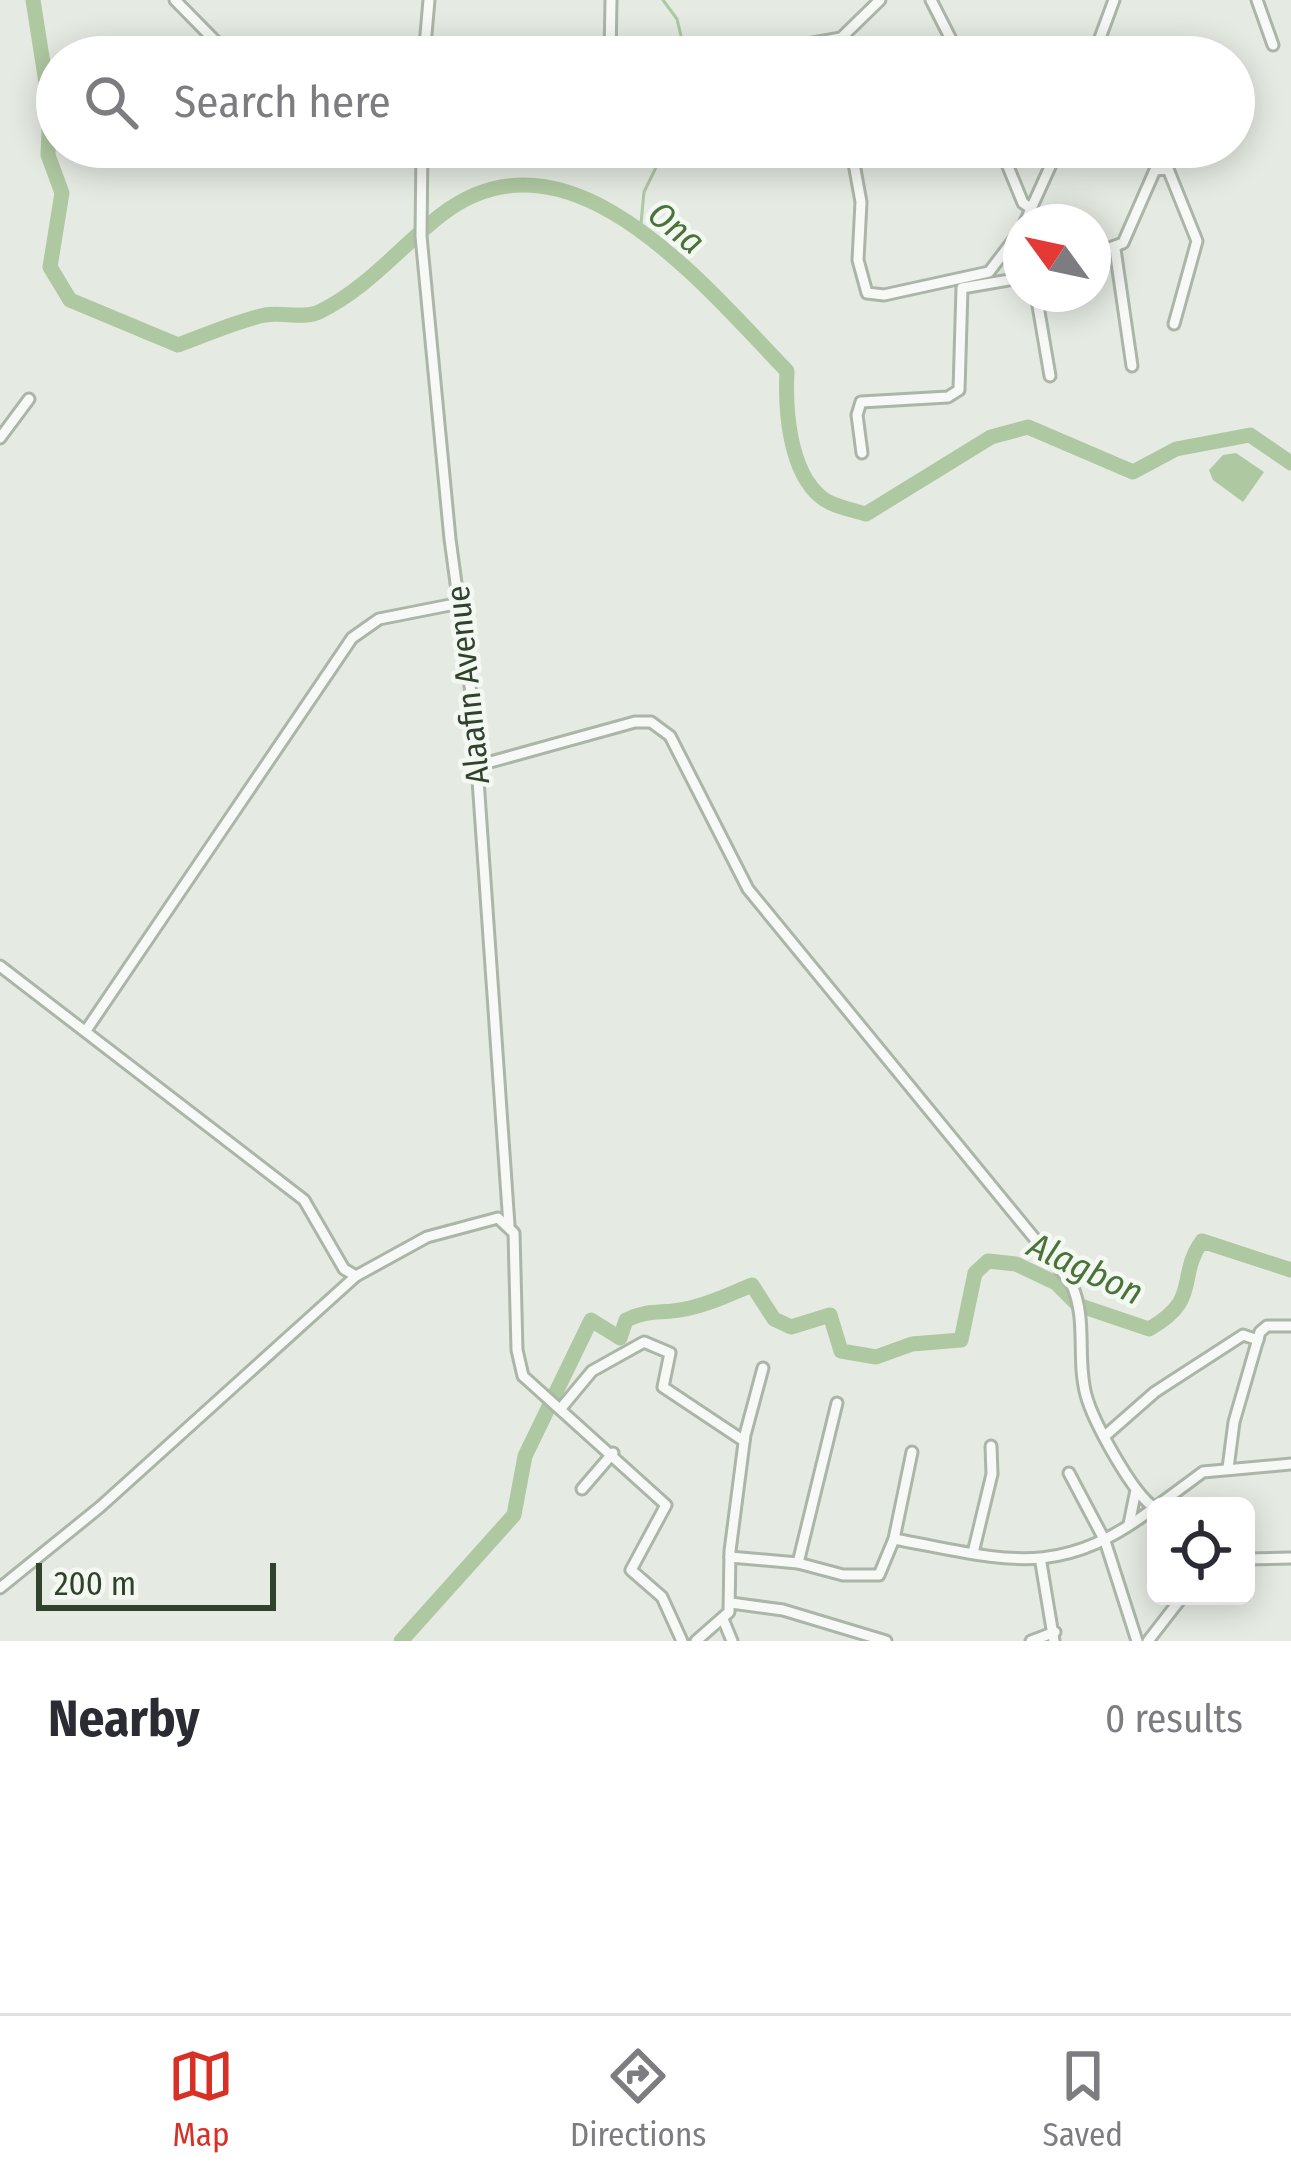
<!DOCTYPE html>
<html lang="en">
<head>
<meta charset="utf-8">
<style>
	body { margin:0; font-family:"Fira Sans Condensed",sans-serif; background:#f7f7f7; color:#2b2b33 }
	.controls { position:absolute; right:36px; bottom:36px; display:grid; overflow:hidden; border-radius:18px; box-shadow:0 6px 30px #0003 }
	.controls button { width:108px; height:108px; display:grid; place-items:center; padding:0; border:0; border-bottom:3px solid #e1e1e2; background:#fff; color:#2b2b33; font:60px sans-serif }
	.compass { position:absolute; left:1003px; top:204px; width:108px; height:108px; border-radius:50%; background:#fff; box-shadow:0 6px 30px #0003; rotate:303deg }
	.scale { position:absolute; left:36px; bottom:30px; width:240px; box-sizing:border-box; padding-left:12px; border:6px solid #31422c; border-top:0; font-size:33px; line-height:42px; white-space:nowrap; color:#31422c; -webkit-text-stroke:9px #f4f8f3; paint-order:stroke }
	.list { margin:0; padding:0; list-style:none }
	h2 { display:flex; justify-content:space-between; align-items:center; height:156px; margin:0; padding:0 48px; font-size:51px }
	h2 small { font-size:39px; font-weight:400; color:#7c7c81 }
	.icon { flex:none; width:66px; height:66px; fill:none; stroke:currentColor; stroke-width:2; stroke-linecap:round; stroke-linejoin:round }
	.map { position:relative; flex:none; width:1291px; height:1641px; overflow:hidden }
	.search { position:absolute; background:#fff; box-shadow:0 6px 30px #0003; left:36px; right:36px; top:36px; height:132px; display:flex; align-items:center; gap:30px; box-sizing:border-box; padding:0 42px; border-radius:66px; color:#7c7c81; font-size:45px }
	.sheet { height:372px; background:#fff }
	nav { display:flex; justify-content:space-around; align-items:center; box-sizing:border-box; height:168px; border-top:3px solid #e1e1e2; background:#fff; font-size:33px; color:#7c7c81 }
	nav a { display:grid; justify-items:center; gap:6px }
	nav .on { color:#d93025 }
	.map>svg:first-child { display:block }
	.water { fill:#aec8a1 }
	.lines { fill:none; stroke-linecap:round; stroke-linejoin:round }
	.stream { stroke:#aec8a1; stroke-width:3 }
	.river { stroke:#aec8a1; stroke-width:15 }
	.street-casing { stroke:#abb5a8; stroke-width:15 }
	.street { stroke:#f7f9f6; stroke-width:9 }
	.labels { text-anchor:middle; stroke-width:9; stroke-linejoin:round; paint-order:stroke }
	.street-label { font-size:33px; fill:#31422c; stroke:#f4f8f3 }
	.water-label { font-size:36px; font-style:italic; fill:#4a7339; stroke:#f4f8f3 }
</style>
</head>
<body>
<div class="map">
<svg width="1291" height="1641" viewBox="0 0 1291 1641">
	<rect width="100%" height="100%" fill="#e5ebe3"/>
	<polygon class="water" points="1236,453 1264,472 1243,502 1213,480 1209,470 1223,455"/>
	<g class="lines">
		<g class="stream">
			<polyline points="663,0 677,19 686,57"/>
			<polyline points="640,234 644,192 666,147"/>
		</g>
		<g class="river">
			<path d="M33,0l17,108 -2,47 14,38 -12,74 20,33 108,45c28,-10 58,-24 87,-30 17,-3 39,4 54,-3 48,-23 82,-66 122,-97 128,-99 264,72 346,156 -2,38 2,100 34,126 10,9 32,13 45,17l125,-77 37,-10 105,45 43,-23 74,-14 41,28"/>
			<path d="M401,1641l113,-126 11,-59 66,-136 29,18 6,-18c22,-11 36,-6 59,-11 23,-4 45,-15 67,-24l22,34 17,8 39,-12 11,36 35,6 36,-13 49,-4 14,-67 13,-12 28,3 40,19 22,22 71,24c53,-30 27,-51 53,-88l89,29"/>
		</g>
		<defs>
			<g id="street">
				<polyline points="175,0 231,57"/>
				<polyline points="931,0 960,57"/>
				<polyline points="1257,0 1273,45"/>
				<polyline points="424,57 429,0"/>
				<polyline points="610,57 611,0"/>
				<polyline points="765,57 785,48 841,38 880,0"/>
				<polyline points="1093,57 1114,0"/>
				<polyline points="422,147 421,236 450,539 473,708 509,1225"/>
				<polyline points="851,147 861,202 858,260 867,293 884,295 989,272 1021,230"/>
				<polyline points="1000,147 1023,203 1032,209"/>
				<polyline points="1025,222 1059,147"/>
				<polyline points="1115,249 1132,366"/>
				<polyline points="1093,254 1123,243 1155,170 1168,169 1197,241 1174,324"/>
				<polyline points="1036,294 1050,376"/>
				<polyline points="0,438 29,399"/>
				<polyline points="862,453 857,415 861,402 948,397 959,390 962,288 1021,278"/>
				<path d="M476,766l159,-44h16l19,14 78,153 323,394c17,36 5,75 15,112 7,26 47,100 69,113"/>
				<polyline points="0,966 304,1200 344,1269 356,1276"/>
				<polyline points="87,1029 352,638 379,619 460,603"/>
				<polyline points="562,1407 592,1371 644,1342 670,1353 663,1387 744,1441"/>
				<polyline points="1106,1435 1155,1392 1243,1335 1258,1340"/>
				<polyline points="1228,1468 1234,1422 1260,1332 1267,1326 1291,1326"/>
				<polyline points="1069,1473 1105,1541 1137,1641"/>
				<polyline points="582,1489 613,1453"/>
				<polyline points="1157,1506 1203,1472 1291,1464"/>
				<polyline points="1129,1524 1136,1490"/>
				<path d="M894,1539c110,20 164,43 261,-32"/>
				<polyline points="973,1553 992,1474 991,1446"/>
				<polyline points="730,1557 798,1563 843,1575 879,1575 894,1539 912,1452"/>
				<polyline points="1246,1559 1291,1558"/>
				<polyline points="798,1563 837,1403"/>
				<polyline points="1041,1563 1054,1641"/>
				<polyline points="0,1588 100,1507 356,1276 427,1237 498,1218 514,1233 517,1350 523,1376 666,1505 631,1570 662,1597 682,1641"/>
				<polyline points="731,1603 783,1610 886,1641"/>
				<polyline points="723,1619 732,1641"/>
				<polyline points="696,1641 729,1612 730,1551 745,1435 763,1368"/>
				<polyline points="1031,1641 1055,1632"/>
				<polyline points="1148,1641 1183,1596"/>
			</g>
		</defs>
		<use href="#street" class="street-casing"/>
		<use href="#street" class="street"/>
	</g>
	<g class="labels">
		<g class="street-label">
			<text transform="translate(467 685) rotate(-96)" y="12">Alaafin Avenue</text>
		</g>
		<g class="water-label">
			<text transform="translate(677 227) rotate(39)" y="13">Ona</text>
			<text transform="translate(1086 1268) rotate(25)" y="13">Alagbon</text>
		</g>
	</g>
</svg>
<div class="controls">
<button><svg class="icon" aria-label="locate" viewBox="0 0 24 24"><circle cx="12" cy="12" r="6"/><path d="M12 2v4M12 18v4M2 12h4M18 12h4"/></svg></button>
</div>
<svg class="compass" viewBox="-18 -18 36 36"><path d="M0-13l5 13h-10z" fill="#e53935"/><path d="M0 13l5-13h-10z" fill="#7c7c81"/></svg>
<div class="scale">200 m</div>
<div class="search"><svg class="icon" aria-label="search" viewBox="0 0 24 24"><circle cx="10" cy="10" r="6"/><path d="M15 15l6 6"/></svg>Search here</div>
</div>
<section class="sheet">
<h2>Nearby<small>0 results</small></h2>
<ul class="list">
</ul>
</section>
<nav>
<a class="on"><svg class="icon" aria-label="map" viewBox="0 0 24 24"><path d="M3 6l6-2 6 2 6-2v14l-6 2-6-2-6 2zM9 4v14M15 6v14"/></svg>Map</a>
<a><svg class="icon" aria-label="directions" viewBox="0 0 24 24"><path d="M12 3l9 9-9 9-9-9zM9 14v-3h6M13 9l2 2-2 2"/></svg>Directions</a>
<a><svg class="icon" aria-label="saved" viewBox="0 0 24 24"><path d="M7 4h10v16l-5-4-5 4z"/></svg>Saved</a>
</nav>
</body>
</html>
